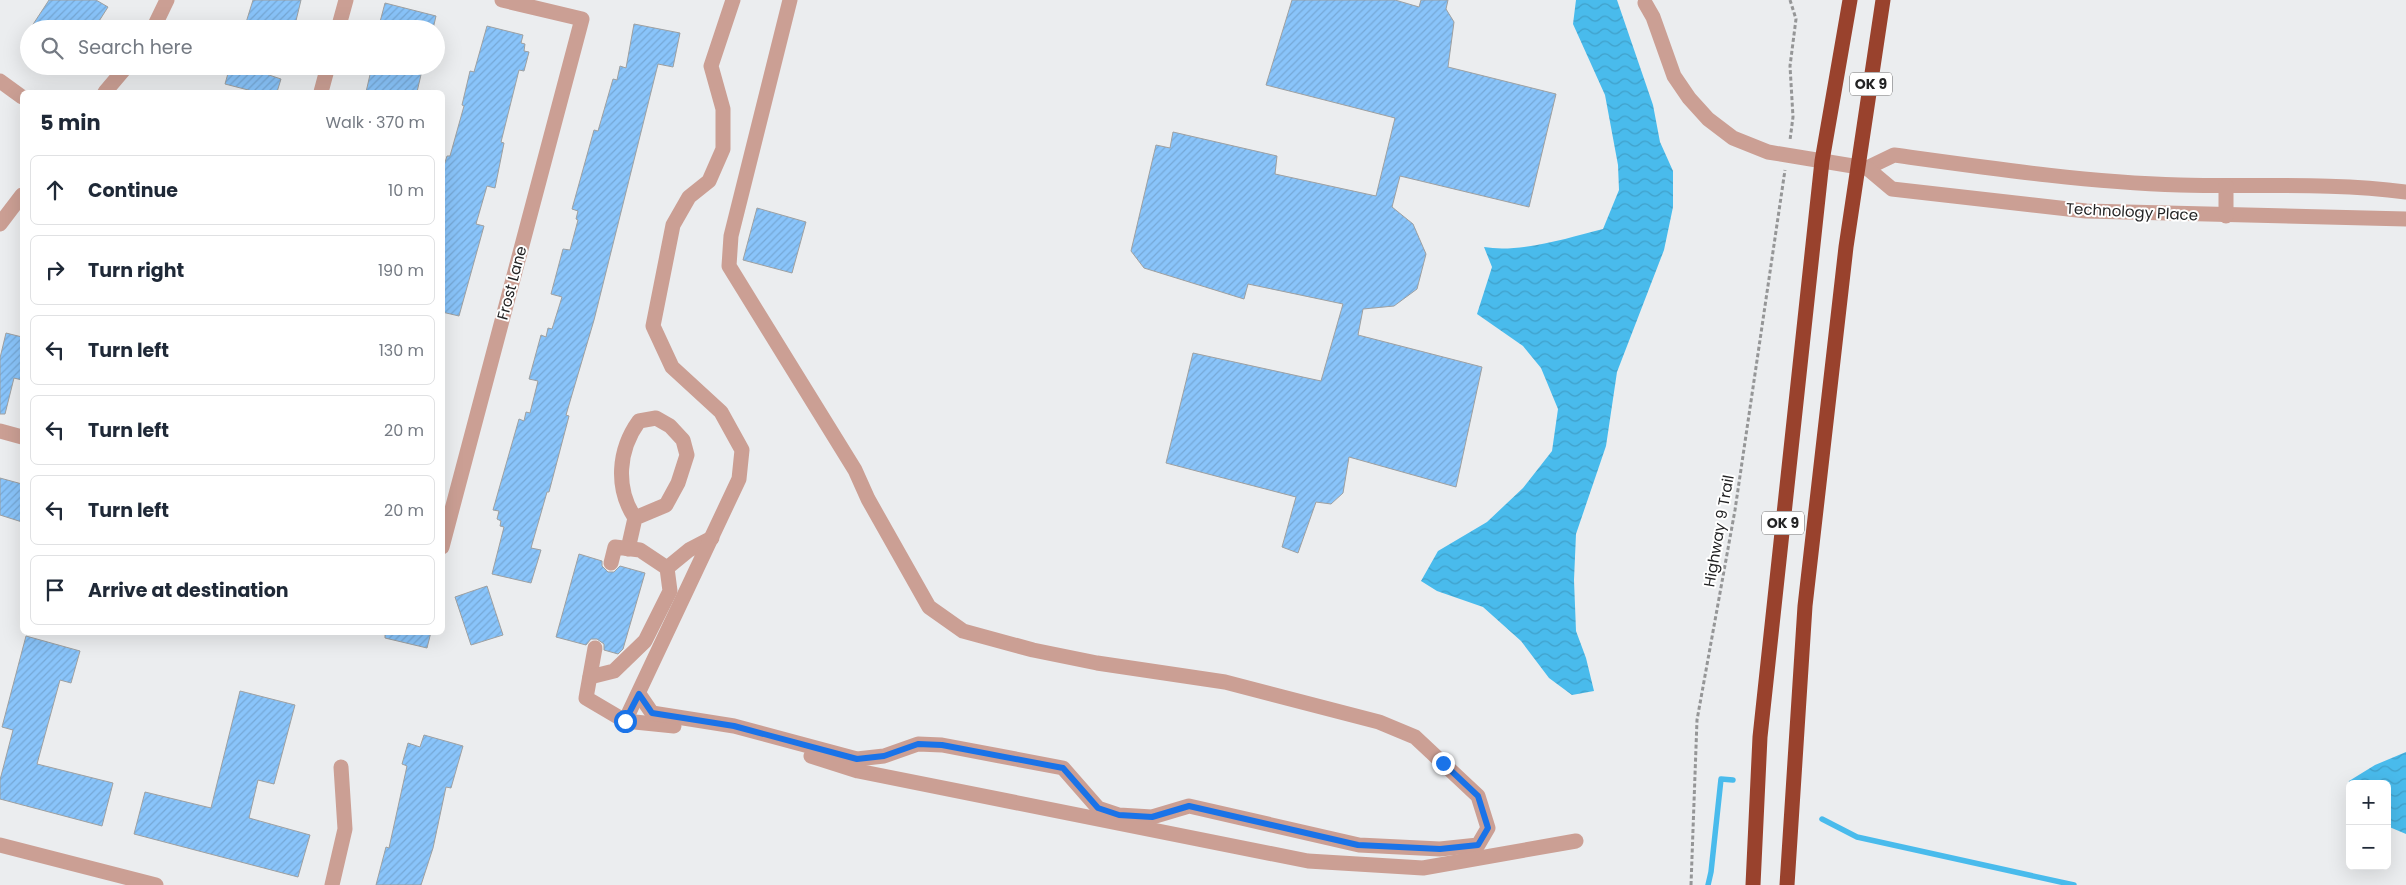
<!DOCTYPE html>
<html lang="en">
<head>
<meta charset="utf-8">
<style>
	body { margin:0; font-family:Poppins,sans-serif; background:#f2f2f3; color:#1f2937 }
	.controls { position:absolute; right:15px; bottom:15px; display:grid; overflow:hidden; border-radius:8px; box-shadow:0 5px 20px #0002 }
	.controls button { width:45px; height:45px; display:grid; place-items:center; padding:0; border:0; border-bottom:1px solid #e0e1e3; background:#fff; color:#1f2937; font:25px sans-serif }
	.stop { position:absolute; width:15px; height:15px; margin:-11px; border:4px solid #1a73e8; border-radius:50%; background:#fff }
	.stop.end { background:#1a73e8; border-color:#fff; box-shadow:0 1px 5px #0008 }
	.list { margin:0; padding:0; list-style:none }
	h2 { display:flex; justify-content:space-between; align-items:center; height:65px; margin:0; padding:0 20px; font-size:21px }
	h2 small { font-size:16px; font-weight:400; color:#747a83 }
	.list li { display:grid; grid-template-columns:32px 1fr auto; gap:15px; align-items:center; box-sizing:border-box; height:70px; margin:0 10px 10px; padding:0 10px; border:1px solid #e0e1e3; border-radius:8px }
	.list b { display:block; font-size:19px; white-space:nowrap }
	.list em { font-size:16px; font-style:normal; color:#747a83 }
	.icon { flex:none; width:28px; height:28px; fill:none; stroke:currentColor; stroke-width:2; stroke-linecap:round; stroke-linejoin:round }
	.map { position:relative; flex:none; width:2406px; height:885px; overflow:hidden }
	.search { position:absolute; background:#fff; box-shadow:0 5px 20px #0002; left:20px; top:20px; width:425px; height:55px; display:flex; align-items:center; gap:12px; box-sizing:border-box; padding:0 18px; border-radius:28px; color:#747a83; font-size:19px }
	.panel { position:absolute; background:#fff; box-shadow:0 5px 20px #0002; left:20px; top:90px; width:425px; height:545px; border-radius:8px }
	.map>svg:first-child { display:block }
	.water { fill:url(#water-waves) }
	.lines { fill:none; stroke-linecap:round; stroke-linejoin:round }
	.stream { stroke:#49bbec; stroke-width:5.5 }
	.building { fill:url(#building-hatch); stroke:#9ea0a1 }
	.path { stroke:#959697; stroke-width:3; stroke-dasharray:4 2.5; stroke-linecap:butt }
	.minor { stroke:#cb9f94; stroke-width:15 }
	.highway { stroke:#99422d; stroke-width:15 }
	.route { stroke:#1a73e8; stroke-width:6 }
	.labels { text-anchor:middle; stroke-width:4; stroke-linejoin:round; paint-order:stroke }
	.shield { fill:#fff; stroke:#656566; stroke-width:1 }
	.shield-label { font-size:14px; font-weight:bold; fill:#232324 }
	.street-label { font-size:15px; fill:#232324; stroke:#fff }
</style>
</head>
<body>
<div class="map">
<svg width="2406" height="885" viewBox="0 0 2406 885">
	<defs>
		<pattern id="water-waves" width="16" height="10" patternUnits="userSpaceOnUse" patternTransform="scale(1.25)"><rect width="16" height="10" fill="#49bbec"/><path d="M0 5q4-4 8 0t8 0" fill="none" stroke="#40a0ca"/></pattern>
		<pattern id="building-hatch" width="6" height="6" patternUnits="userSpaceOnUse" patternTransform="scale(1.25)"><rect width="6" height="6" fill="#89c4fa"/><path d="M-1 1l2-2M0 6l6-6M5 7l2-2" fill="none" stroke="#76a8d6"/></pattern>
	</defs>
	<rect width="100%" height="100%" fill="#ebedef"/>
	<g class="water">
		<path d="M1576,0h41l36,105 7,37 13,29v36l-9,43 -47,122 -11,74 -30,88 -2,46 2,51 10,27 8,33 -22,4 -23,-17 -28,-37 -38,-34 -46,-16 -16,-10 17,-30 49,-29 36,-34 29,-37 6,-42 -17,-41 -18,-22 -46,-32 15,-47 -8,-20c36,6 84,-9 119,-18l16,-39 -1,-25 -13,-70 -32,-71z"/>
		<polygon points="2406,752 2406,834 2387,826 2387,784 2350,784 2350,796 2347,790 2349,781 2375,765"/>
	</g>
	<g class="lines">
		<g class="stream">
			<polyline points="1822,819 1857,837 2074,885"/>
			<polyline points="1708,885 1711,872 1721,779 1733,780"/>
		</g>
	</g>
	<g class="building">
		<polygon points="49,0 96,0 108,7 94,29 30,29"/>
		<polygon points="253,0 301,0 294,29 244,29"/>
		<polygon points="1292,0 1395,0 1419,7 1421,0 1448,0 1446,9 1454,22 1448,67 1556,94 1529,207 1400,176 1392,207 1413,224 1426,254 1417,289 1394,306 1363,309 1358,335 1482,367 1456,487 1349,457 1343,493 1331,504 1316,502 1298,553 1282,547 1296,497 1166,463 1193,353 1321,381 1343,304 1248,284 1244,299 1144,268 1131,251 1156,145 1170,148 1173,132 1277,156 1275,174 1376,196 1395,118 1266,85"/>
		<polygon points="385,3 436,16 433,29 383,29 384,23 380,22"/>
		<polygon points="634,24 680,33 673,67 658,64 594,320 566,415 569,416 549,492 547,492 531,548 541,550 531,583 492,574 504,527 500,526 501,521 497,519 499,511 493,510 519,419 524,421 526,412 530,413 538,381 529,379 541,335 546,337 548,328 552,329 562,297 551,294 563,249 570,250 578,220 576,219 578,211 572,209 594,130 598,131 613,79 617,80 620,66 626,68"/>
		<polygon points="487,26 523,35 521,43 525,44 524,51 529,52 524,71 519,70 501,142 504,143 495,188 487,186 476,224 484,226 459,316 442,312 442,172 447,156 450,156 464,106 462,105 470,71 474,72"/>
		<polygon points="230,66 268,66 266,74 281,79 277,92 256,92 225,84"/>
		<polygon points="372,66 423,66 417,92 366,92"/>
		<polygon points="757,208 806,222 792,273 743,260"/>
		<polygon points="6,333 22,337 22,380 14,378 5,414 0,414 0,358"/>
		<polygon points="0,478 22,484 22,522 0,515"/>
		<polygon points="579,554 602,561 602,566 608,572 614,572 620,566 645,573 623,649 618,654 604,650 604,644 597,639 591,639 586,645 556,637"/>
		<polygon points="487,586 503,635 471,645 455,597"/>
		<polygon points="385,632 431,632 427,648 385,638"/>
		<polygon points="26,636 80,651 71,683 60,680 37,764 113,783 102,826 0,799 0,780 13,730 2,727"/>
		<polygon points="240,691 295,705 274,784 258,780 249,818 310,835 298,877 134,834 145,792 211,808"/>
		<polygon points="424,735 463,746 451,788 446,787 433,848 421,885 376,885 386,847 389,848 407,766 402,764 408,743 420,747"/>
	</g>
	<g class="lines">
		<g class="path">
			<polyline points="1790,0 1796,19 1790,66 1793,117 1790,140"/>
			<polyline points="1691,885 1697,720 1735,510 1785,170"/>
		</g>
		<g class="minor">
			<path d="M1645,3l8,14 21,59 15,22 19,21 25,19 35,14 91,15 8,1 27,-13c95,13 190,27 286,30 75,2 151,-3 226,7"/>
			<polyline points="153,29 167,0"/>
			<polyline points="338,29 346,0"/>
			<polyline points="0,81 22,97"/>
			<polyline points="105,92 127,66"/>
			<polyline points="321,92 328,66"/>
			<polyline points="1867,168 1892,189 2086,211 2406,219"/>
			<polyline points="2226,186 2226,216"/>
			<polyline points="0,224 22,195"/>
			<polyline points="0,431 22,437"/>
			<polyline points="442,547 582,19 502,0"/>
			<path d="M628,549l7,-31 31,-13 12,-22 9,-28 -4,-15 -13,-14 -14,-8 -17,3c-21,29 -24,67 -4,97"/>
			<polyline points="667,568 689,550 712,538"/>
			<polyline points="595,648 586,698 625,721 674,726"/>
			<polyline points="590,677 614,671 645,641 670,591 667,568 640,550 615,547 611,563"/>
			<polyline points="639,694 652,713 734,726 857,759 884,756 918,744 942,745 1063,768 1098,808 1119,815 1152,817 1189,806 1359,845 1440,849 1478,845 1488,828 1478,796 1415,737 1379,722 1225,682 1097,663 1033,650 963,631 929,607 868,499 855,470 729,266 731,236 790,0"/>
			<polyline points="625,721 739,479 742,450 721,412 672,367 653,326 673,225 689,197 709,181 723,149 723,109 711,66 733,0"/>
			<polyline points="811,756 858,771 1308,861 1423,868 1576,841"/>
			<polyline points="0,845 156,885"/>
			<polyline points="332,885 345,829 341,767"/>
		</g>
		<g class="highway">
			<polyline points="1753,885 1760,737 1822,161 1850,0"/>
			<polyline points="1787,885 1805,606 1846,247 1883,0"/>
		</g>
	</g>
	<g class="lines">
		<polyline class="route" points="625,721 639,694 652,713 734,726 857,759 884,756 918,744 942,745 1063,768 1098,808 1119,815 1152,817 1189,806 1358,845 1440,849 1478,845 1488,828 1478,796 1443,763"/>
	</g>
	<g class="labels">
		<g class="shield">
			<rect x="1850" y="72.5" width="42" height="23" rx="4"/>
			<rect x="1762" y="511.5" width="42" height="23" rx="4"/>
		</g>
		<g class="shield-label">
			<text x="1871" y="89">OK 9</text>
			<text x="1783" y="528">OK 9</text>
		</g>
		<g class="street-label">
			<text transform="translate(2132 212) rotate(3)" y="5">Technology Place</text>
			<text transform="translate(512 283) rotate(-75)" y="5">Frost Lane</text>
			<text transform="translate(1719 531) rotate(-80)" y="5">Highway 9 Trail</text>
		</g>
	</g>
</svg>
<div class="controls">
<button>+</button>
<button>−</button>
</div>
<div class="stop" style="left:625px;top:721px"></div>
<div class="stop end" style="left:1443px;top:763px"></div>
<div class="search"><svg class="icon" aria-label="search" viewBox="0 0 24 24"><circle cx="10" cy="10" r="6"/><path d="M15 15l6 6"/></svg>Search here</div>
<section class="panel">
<h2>5 min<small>Walk · 370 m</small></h2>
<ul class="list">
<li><svg class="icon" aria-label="ahead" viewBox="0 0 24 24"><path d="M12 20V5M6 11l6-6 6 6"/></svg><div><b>Continue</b></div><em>10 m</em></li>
<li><svg class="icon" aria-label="right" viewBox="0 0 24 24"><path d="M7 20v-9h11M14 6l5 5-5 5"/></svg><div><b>Turn right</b></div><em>190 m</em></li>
<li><svg class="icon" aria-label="left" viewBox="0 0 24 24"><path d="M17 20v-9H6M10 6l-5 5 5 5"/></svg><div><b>Turn left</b></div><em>130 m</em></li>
<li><svg class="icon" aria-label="left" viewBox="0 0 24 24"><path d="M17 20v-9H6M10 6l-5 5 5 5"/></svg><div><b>Turn left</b></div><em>20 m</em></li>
<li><svg class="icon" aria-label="left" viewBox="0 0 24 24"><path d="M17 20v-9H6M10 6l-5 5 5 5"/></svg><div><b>Turn left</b></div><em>20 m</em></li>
<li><svg class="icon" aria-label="arrive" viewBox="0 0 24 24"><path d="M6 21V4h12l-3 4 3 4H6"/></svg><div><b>Arrive at destination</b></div></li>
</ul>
</section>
</div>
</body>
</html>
